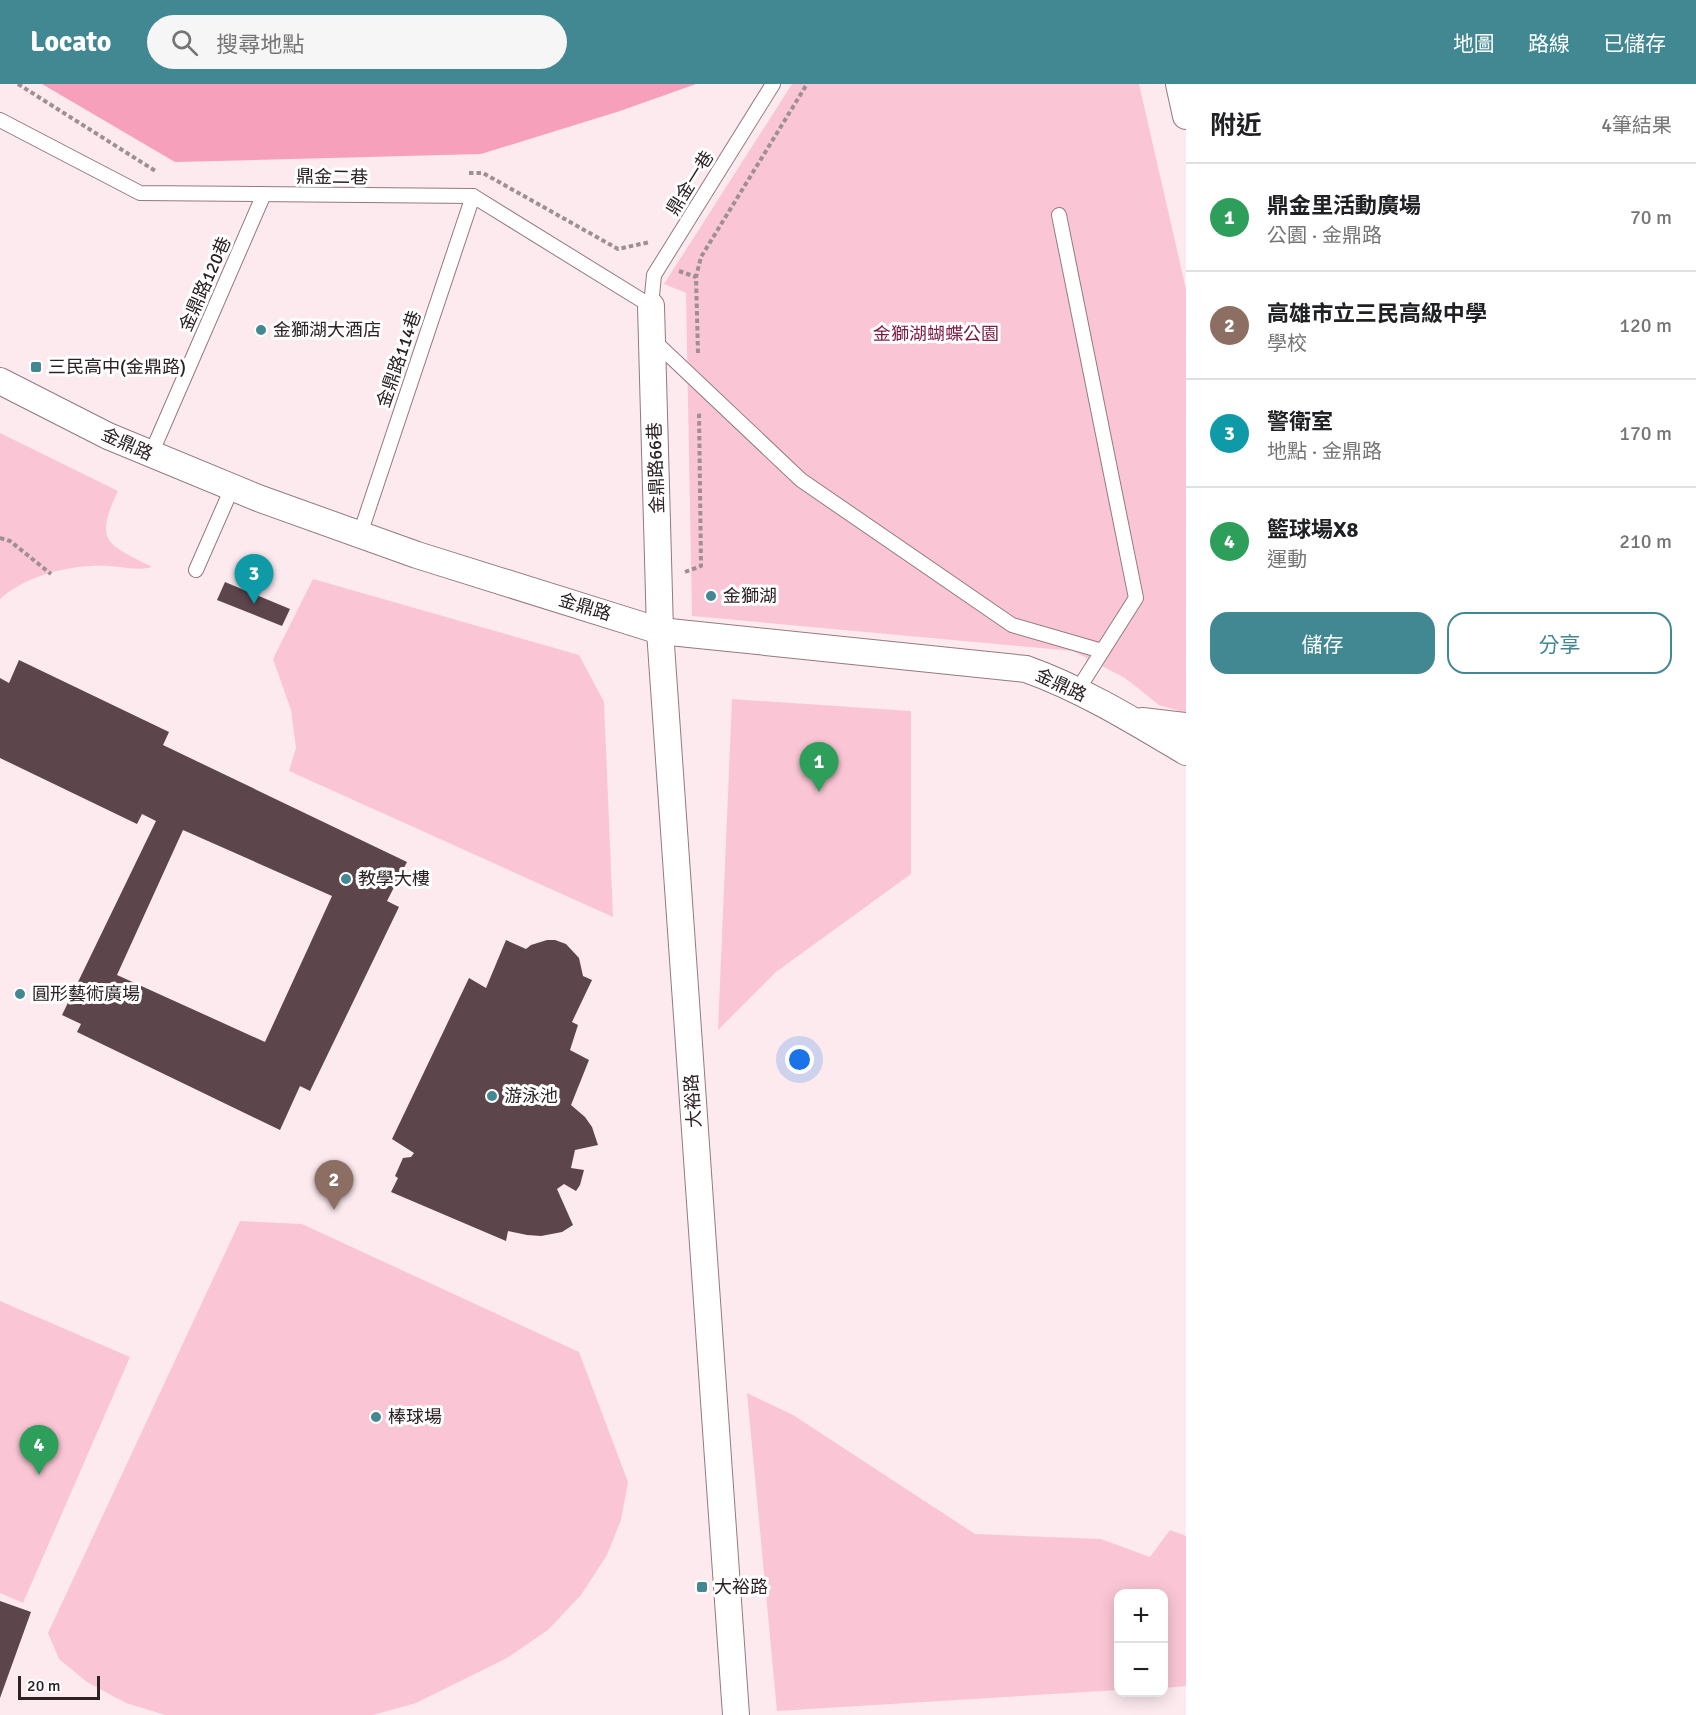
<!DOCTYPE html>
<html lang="zh-TW">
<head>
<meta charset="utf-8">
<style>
	body { margin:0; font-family:Signika,"Noto Sans TC",sans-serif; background:#f6f6f6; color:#202124 }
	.controls { position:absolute; right:18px; bottom:18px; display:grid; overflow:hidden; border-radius:12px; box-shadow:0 3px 15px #0003 }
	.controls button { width:54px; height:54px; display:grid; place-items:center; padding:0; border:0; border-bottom:2px solid #e0e0e0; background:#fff; color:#202124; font:30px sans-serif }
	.scale { position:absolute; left:18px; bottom:15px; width:82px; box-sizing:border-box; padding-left:6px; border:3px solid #2c2124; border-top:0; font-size:16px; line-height:21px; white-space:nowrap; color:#2c2124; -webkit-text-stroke:4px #fff; paint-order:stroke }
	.you { position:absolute; left:800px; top:976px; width:21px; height:21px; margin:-15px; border:4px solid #fff; border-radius:50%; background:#1a73e8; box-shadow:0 0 0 9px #1a73e833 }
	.badge { display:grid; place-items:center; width:39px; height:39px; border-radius:50%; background:#428893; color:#fff; font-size:20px; font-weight:700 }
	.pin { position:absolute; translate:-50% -50px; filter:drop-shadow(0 2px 3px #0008) }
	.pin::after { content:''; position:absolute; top:32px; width:21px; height:18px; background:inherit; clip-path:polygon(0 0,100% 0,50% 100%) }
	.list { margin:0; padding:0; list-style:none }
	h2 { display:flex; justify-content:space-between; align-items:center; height:78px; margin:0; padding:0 24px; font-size:26px }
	h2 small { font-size:20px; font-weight:400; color:#757577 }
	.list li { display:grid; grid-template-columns:39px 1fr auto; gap:18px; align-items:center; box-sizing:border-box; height:108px; padding:0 24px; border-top:2px solid #e0e0e0 }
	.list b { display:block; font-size:22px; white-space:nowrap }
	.list p { margin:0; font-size:20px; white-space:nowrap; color:#757577 }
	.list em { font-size:20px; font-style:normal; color:#757577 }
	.actions { display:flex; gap:12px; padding:18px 24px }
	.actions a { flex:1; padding:14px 0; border:2px solid #428893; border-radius:18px; text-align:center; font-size:21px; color:#428893 }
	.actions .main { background:#428893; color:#fff }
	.icon { flex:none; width:33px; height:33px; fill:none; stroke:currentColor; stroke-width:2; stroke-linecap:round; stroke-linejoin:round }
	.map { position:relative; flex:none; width:1186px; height:1631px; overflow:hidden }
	header { display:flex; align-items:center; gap:36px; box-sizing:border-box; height:84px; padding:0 30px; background:#428893; color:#fff }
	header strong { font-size:28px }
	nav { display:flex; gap:33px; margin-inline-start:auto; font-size:21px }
	.search { width:420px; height:54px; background:#f6f6f6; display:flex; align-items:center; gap:15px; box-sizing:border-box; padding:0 21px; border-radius:33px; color:#757577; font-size:22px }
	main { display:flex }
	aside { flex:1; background:#fff }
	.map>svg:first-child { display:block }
	.green { fill:#fac6d5 }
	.water { fill:#f7a0bb }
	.building { fill:#5d454c; fill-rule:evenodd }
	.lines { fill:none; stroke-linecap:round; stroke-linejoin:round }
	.service-casing { stroke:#947980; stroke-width:16 }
	.minor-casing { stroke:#947980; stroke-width:28 }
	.path { stroke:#9e8f93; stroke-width:4; stroke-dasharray:4.5 3; stroke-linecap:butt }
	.service { stroke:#fff; stroke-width:14 }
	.minor { stroke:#fff; stroke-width:26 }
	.poi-dot { fill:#428893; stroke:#fff; stroke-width:2 }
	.labels { text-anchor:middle; stroke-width:6; stroke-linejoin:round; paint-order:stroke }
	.street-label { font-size:18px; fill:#2c2124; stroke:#fff }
	.poi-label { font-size:18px; fill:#2c2124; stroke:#fff; text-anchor:start }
	.park-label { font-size:18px; fill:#7c1843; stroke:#fff }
</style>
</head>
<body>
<header>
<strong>Locato</strong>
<div class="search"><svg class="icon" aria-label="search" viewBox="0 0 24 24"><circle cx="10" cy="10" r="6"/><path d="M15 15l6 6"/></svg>搜尋地點</div>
<nav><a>地圖</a><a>路線</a><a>已儲存</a></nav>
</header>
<main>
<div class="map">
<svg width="1186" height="1631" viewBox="0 0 1186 1631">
	<rect width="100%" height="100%" fill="#fceaef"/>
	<g class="green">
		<polygon points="792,0 1139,0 1186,205 1186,629 1159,621 1125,594 1073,567 692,532 686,209 664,200"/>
		<path d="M0,349l118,58c-25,52 -10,53 34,76 -13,4 -28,0 -42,-1 -37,-2 -82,8 -110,33z"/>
		<polygon points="313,495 579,571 604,618 613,833 289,687 296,664 291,626 273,575"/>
		<polygon points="732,615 911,627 911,790 776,888 718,946"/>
		<polygon points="240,1137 302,1140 579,1268 628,1398 621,1436 607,1471 581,1511 548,1546 507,1574 416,1619 373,1631 165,1631 126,1619 87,1598 59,1575 48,1549"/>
		<polygon points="0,1217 130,1273 23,1519 0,1509"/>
		<polygon points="747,1309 793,1331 975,1450 1101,1455 1150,1473 1170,1446 1186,1452 1186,1602 1164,1604 1164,1510 1118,1510 1118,1606 777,1627"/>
	</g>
	<polygon class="water" points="42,0 696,0 620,27 481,70 175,78"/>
	<g class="building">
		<polygon points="225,498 290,525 282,542 217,516"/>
		<path d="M19,576l150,72 -6,13 244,117 -20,39 12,6 -89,184 -10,-5 -20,44 -203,-98 4,-8 -19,-9 94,-194 -14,-7 -5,10 -137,-66v-80l9,5zM183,746l149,66 -67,146 -148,-67z"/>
		<polygon points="506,856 526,865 531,861 547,856 555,856 566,860 579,874 583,892 592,896 572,938 578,941 570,966 589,976 571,1021 585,1033 592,1043 598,1061 575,1066 571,1084 584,1086 580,1101 576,1107 564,1100 557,1105 573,1141 562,1148 541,1152 527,1151 508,1147 506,1157 391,1108 398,1094 395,1092 403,1074 411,1073 414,1069 392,1055 469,894 486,904"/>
		<polygon points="0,1517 31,1528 0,1614"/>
	</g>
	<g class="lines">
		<defs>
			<g id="service">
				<polyline points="0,36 140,109 473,112 651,222 654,191 773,0"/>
				<polyline points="1059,131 1136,514 1077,607"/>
				<polyline points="652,255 801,396 1012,541 1102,567"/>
				<polyline points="151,370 264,110"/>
				<polyline points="360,450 473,112"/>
				<polyline points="196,486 232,404"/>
			</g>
			<g id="minor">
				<polyline points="1179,0 1186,32"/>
				<polyline points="651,222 660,547 736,1631"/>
				<path d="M0,297l108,55 150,62 159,57 243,76 366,38c56,20 108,52 160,83"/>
				<polyline points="1142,637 1186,642"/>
			</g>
		</defs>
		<use href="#service" class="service-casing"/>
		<use href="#minor" class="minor-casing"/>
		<g class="path">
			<polyline points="18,0 157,88"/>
			<polyline points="469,89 483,89 618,165 650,158"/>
			<polyline points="679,187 696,193"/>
			<polyline points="698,269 696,193 701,173 807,0"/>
			<polyline points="0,454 10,457 51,490"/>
			<polyline points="685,488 701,482 699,327"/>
		</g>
		<use href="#service" class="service"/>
		<use href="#minor" class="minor"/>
	</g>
	<g class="poi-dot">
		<circle cx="261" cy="246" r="6"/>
		<rect x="30" y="277" width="12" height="12" rx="3"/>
		<circle cx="711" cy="512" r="6"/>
		<circle cx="346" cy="795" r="6"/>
		<circle cx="20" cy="910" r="6"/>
		<circle cx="492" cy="1012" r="6"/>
		<circle cx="376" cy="1333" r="6"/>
		<rect x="696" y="1497" width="12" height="12" rx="3"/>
	</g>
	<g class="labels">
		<g class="street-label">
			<text transform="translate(332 93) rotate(1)" y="6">鼎金二巷</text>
			<text transform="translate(690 99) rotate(-58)" y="6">鼎金一巷</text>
			<text transform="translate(205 200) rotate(-66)" y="6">金鼎路120巷</text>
			<text transform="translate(399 275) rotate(-71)" y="6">金鼎路114巷</text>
			<text transform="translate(127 360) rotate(24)" y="6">金鼎路</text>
			<text transform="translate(656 384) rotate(-92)" y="6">金鼎路66巷</text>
			<text transform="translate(585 523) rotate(17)" y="6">金鼎路</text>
			<text transform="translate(1061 601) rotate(25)" y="6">金鼎路</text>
			<text transform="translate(693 1017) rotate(-94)" y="6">大裕路</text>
		</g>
		<g class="poi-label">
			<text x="273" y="252">金獅湖大酒店</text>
			<text x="48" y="289">三民高中(金鼎路)</text>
			<text x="723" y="518">金獅湖</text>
			<text x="358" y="801">教學大樓</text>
			<text x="32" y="916">圓形藝術廣場</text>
			<text x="504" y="1018">游泳池</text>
			<text x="388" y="1339">棒球場</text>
			<text x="714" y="1509">大裕路</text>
		</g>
		<g class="park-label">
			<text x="936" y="256">金獅湖蝴蝶公園</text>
		</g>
	</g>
</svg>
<div class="controls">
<button>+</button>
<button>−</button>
</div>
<div class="scale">20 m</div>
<div class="you"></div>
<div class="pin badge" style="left:819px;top:708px;background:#2e9e5b">1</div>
<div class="pin badge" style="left:334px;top:1126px;background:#8d6e63">2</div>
<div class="pin badge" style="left:254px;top:520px;background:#0f9aa8">3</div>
<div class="pin badge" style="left:39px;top:1391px;background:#2e9e5b">4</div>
</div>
<aside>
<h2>附近<small>4筆結果</small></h2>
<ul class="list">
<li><span class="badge" style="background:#2e9e5b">1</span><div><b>鼎金里活動廣場</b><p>公園 · 金鼎路</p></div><em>70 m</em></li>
<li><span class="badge" style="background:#8d6e63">2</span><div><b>高雄市立三民高級中學</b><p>學校</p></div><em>120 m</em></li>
<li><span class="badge" style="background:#0f9aa8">3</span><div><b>警衛室</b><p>地點 · 金鼎路</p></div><em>170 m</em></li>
<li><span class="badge" style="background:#2e9e5b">4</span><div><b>籃球場X8</b><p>運動</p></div><em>210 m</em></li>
</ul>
<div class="actions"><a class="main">儲存</a><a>分享</a></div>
</aside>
</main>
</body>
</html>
